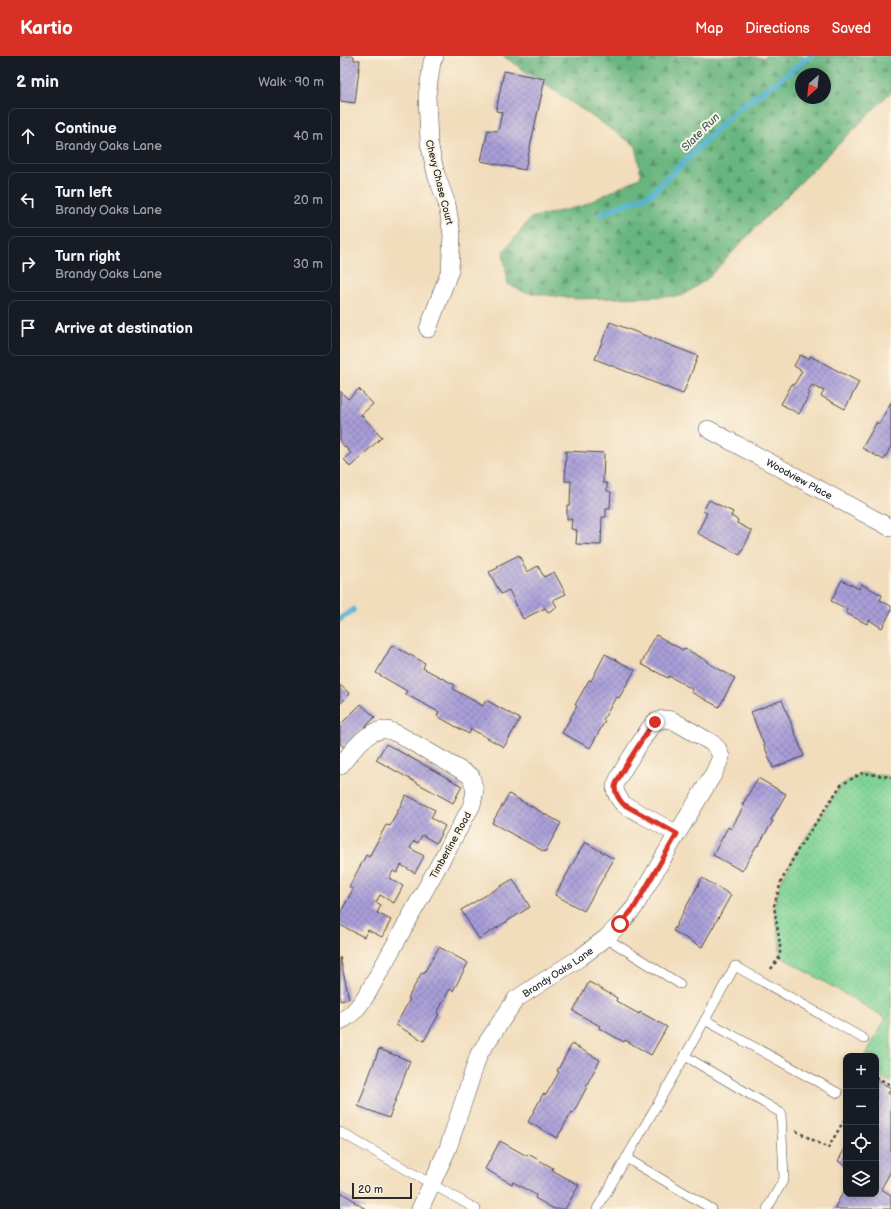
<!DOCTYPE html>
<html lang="en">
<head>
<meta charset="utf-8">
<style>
	body { margin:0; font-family:"Balsamiq Sans",sans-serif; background:#242831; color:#f1f3f6 }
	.controls { position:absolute; right:12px; bottom:12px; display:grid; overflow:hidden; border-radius:8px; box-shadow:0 2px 6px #0003 }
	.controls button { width:36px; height:36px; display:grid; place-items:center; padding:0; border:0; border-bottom:1px solid #363941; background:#171b24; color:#f1f3f6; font:20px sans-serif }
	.compass { position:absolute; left:455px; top:12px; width:36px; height:36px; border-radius:50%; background:#171b24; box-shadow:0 2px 6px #0003; rotate:207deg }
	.scale { position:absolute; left:12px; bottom:10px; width:60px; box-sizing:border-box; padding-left:4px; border:2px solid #2b2b2b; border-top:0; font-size:11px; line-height:14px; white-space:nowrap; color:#2b2b2b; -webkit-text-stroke:3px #fcf5e5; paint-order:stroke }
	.stop { position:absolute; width:12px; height:12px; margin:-9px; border:3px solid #d93025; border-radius:50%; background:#fff }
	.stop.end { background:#d93025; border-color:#fff; box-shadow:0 1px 4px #0008 }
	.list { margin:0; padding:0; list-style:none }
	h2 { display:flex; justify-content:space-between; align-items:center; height:52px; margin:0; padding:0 16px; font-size:17px }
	h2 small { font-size:13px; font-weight:400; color:#9ea1a6 }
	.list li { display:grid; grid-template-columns:26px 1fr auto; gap:12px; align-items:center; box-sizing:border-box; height:56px; margin:0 8px 8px; padding:0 8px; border:1px solid #363941; border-radius:8px }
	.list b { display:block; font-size:15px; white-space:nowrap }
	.list p { margin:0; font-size:13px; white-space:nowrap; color:#9ea1a6 }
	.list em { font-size:13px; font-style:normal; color:#9ea1a6 }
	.icon { flex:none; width:22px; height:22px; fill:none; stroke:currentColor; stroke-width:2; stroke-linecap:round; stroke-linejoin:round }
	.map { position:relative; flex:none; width:551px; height:1153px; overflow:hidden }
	header { display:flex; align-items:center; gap:24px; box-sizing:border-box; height:56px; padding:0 20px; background:#d93025; color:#fff }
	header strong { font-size:19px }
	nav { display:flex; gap:22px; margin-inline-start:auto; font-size:14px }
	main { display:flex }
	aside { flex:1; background:#171b24 }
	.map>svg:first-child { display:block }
	.grass { fill:url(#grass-dots); stroke:#557f60 }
	.forest { fill:url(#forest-firs); stroke:#497055; fill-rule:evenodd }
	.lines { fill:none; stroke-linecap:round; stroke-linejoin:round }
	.stream { stroke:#53b2d1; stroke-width:6 }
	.building { fill:url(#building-cross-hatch) }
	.service-casing { stroke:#494641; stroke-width:10 }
	.minor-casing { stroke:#494641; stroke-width:18 }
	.path { stroke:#494641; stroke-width:2.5; stroke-dasharray:3 3; stroke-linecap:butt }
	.service { stroke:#fff; stroke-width:9 }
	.minor { stroke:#fff; stroke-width:17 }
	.route { stroke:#d93025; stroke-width:5 }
	.labels { text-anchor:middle; stroke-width:4; stroke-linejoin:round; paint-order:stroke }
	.street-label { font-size:10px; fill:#2b2b2b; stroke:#fcf5e5 }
	.water-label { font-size:11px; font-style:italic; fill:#395a65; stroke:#fcf5e5 }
</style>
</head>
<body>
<header>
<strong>Kartio</strong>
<nav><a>Map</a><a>Directions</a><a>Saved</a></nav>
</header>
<main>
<aside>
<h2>2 min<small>Walk · 90 m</small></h2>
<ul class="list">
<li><svg class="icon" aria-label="ahead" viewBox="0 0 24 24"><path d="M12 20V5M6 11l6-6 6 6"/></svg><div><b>Continue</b><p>Brandy Oaks Lane</p></div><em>40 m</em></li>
<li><svg class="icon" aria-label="left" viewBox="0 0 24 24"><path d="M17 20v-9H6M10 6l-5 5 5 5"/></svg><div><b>Turn left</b><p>Brandy Oaks Lane</p></div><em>20 m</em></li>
<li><svg class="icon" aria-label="right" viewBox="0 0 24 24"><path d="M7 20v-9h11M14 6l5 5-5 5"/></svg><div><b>Turn right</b><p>Brandy Oaks Lane</p></div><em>30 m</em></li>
<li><svg class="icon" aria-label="arrive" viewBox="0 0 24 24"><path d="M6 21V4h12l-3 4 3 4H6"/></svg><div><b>Arrive at destination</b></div></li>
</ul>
</aside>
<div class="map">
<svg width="551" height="1153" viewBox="0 0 551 1153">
	<defs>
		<pattern id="grass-dots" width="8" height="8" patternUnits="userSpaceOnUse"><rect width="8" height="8" fill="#7fd396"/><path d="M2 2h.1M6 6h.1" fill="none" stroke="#6eb581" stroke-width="1.8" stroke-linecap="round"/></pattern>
		<pattern id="forest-firs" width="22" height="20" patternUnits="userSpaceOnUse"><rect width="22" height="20" fill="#67b57f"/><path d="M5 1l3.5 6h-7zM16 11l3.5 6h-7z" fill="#559368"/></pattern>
		<pattern id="building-cross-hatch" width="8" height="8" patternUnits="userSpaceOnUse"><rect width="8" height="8" fill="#a99ed9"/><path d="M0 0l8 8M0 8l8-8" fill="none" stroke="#8a81b0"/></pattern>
	</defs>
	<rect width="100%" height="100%" fill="#fcf5e5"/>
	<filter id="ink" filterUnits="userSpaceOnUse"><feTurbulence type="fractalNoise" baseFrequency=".025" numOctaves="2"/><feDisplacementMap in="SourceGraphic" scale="8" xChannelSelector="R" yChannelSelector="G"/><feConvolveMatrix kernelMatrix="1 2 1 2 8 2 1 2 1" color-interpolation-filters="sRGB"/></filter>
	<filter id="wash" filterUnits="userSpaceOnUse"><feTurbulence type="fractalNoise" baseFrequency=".012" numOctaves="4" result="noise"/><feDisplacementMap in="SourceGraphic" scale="16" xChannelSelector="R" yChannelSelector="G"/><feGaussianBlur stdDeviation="0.9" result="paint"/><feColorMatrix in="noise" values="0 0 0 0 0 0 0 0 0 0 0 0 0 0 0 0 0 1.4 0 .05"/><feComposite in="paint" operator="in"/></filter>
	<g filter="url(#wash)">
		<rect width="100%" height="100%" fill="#f1dcbb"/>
		<polygon class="grass" points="522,717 551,721 551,1027 536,1018 536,1000 525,1000 546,962 440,900 440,888 434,850 441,826 457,795 501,729"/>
		<path class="forest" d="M163,0h239l21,2 3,-2h125v36l-130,130 -54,57 -25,17 -106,3 -52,-7 -16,-8 -5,-32 28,-34 51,-12 59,-29 -5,-31zM461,18h24v24h-24z"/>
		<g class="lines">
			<g class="stream">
				<polyline points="260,158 311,138 343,107 396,54 438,25 470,0"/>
				<polyline points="0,563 13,554"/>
			</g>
		</g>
		<g id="blocks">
			<g class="building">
				<polygon points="0,0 14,0 14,4 20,4 15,47 0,45"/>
				<polygon points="164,15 205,23 185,114 141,105 148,74 158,75 162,56 156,55"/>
				<polygon points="270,266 358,300 343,338 255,303"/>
				<polygon points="460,299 469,303 470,300 519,326 505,353 481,340 484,335 472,329 468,335 470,337 459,358 441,348 452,328 454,329 462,315 454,310"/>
				<polygon points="19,333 33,348 21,359 42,381 10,411 4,403 11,397 0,386 0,335 8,343"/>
				<polygon points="551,346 551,390 544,404 522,392 537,366 539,368"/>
				<polygon points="226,395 264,397 263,427 267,427 267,435 271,436 270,452 266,452 266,461 262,461 261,489 236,488 237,474 231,473 232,463 227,463 227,449 230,449 231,425 225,425"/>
				<polygon points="369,444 393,456 391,460 398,464 397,467 412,475 400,499 357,477 367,457 363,455"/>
				<polygon points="179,499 187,516 198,510 204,521 214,516 226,538 213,544 217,551 208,556 205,552 183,563 169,534 161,538 149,516 158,512 157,510"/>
				<polygon points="502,524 519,533 521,528 542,539 540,544 551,550 551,555 542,572 529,564 527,568 506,557 507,553 491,545"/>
				<polygon points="316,579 343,594 344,592 369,606 368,607 395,622 379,651 351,636 352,633 329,620 328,622 301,608"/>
				<polygon points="52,589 85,607 83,612 115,629 113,633 143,650 146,644 180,663 164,691 131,673 129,678 97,660 99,656 65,638 67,635 36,617"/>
				<polygon points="265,598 295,614 279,642 276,641 263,664 265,665 250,692 222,677 237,650 235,649 249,624 251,625"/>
				<polygon points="0,629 10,638 0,648"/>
				<polygon points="442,644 464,700 433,712 411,656"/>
				<polygon points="21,648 35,661 5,692 0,688 0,669"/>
				<polygon points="46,688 122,730 113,747 36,704"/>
				<polygon points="418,722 446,738 431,764 433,765 418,790 417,789 402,815 373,799 388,771 391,773 404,750 402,749"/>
				<polygon points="169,738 221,767 205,796 152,767"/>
				<polygon points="66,739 95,754 91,762 105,770 96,787 82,779 78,787 74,785 70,792 84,800 75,817 61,809 57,817 53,815 49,822 63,830 54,847 40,839 36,846 41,849 37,857 51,864 42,881 28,874 24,881 0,869 0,858 13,833 9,831 26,799 29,801 46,769 50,770"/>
				<polygon points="245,786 274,803 244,855 215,839"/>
				<polygon points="362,822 391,839 362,891 333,875"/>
				<polygon points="173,823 190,851 139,883 121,854"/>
				<polygon points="99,891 128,907 113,935 110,933 97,957 99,958 84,985 56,969 70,943 68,942 82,916 84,917"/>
				<polygon points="0,901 9,943 0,945"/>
				<polygon points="249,926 277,942 276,945 299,958 300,956 327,971 311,999 285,984 284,986 259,972 260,970 233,955"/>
				<polygon points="232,988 260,1004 246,1030 247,1031 233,1057 232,1056 217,1082 188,1066 203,1038 206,1039 219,1016 217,1015"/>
				<polygon points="39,993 70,1005 49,1062 18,1050"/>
				<polygon points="536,1024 551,1032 548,1037 551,1039 551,1115 541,1133 551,1139 551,1153 494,1153 506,1131 506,1138 536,1138"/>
				<polygon points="160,1085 187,1100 188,1098 213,1112 212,1114 239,1129 225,1153 214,1153 195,1142 196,1139 173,1126 172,1128 145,1113"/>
				<polygon points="506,1091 506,1110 498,1105"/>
				<polygon points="0,1136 15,1145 14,1146 26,1153 0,1153"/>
			</g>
		</g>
	</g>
	<g filter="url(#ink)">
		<use href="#blocks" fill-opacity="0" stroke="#494641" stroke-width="1"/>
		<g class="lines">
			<defs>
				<g id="service">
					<polyline points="266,882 340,928"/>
					<polyline points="365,964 498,1037"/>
					<polyline points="345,1000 395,910 524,983"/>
					<polyline points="0,1076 136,1153"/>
					<polyline points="286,1102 372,1153"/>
					<polyline points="257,1153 345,1000 441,1057 444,1123 427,1153"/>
				</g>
				<g id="minor">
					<polyline points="88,273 110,214 112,179 107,148 96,118 89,87 87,40 92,6 95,0"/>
					<path id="s1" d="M368,373l183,99"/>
					<path d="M323,663l9,1 40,23 6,6 3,8 -7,16 -37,61 -54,-30c-4,-5 -8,-10 -8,-17 1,-9 28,-48 34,-58l6,-7z"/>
					<path d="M0,710c11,-13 27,-38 46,-36 4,0 9,3 12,4l73,42 4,15 -3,14 -103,186c-8,12 -15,24 -29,30"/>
					<path id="s2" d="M80,1153l28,-61 31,-94 37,-55 65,-42 25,-19 14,-14 14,-16 43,-74"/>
				</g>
			</defs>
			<use href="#service" class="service-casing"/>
			<use href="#minor" class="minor-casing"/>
			<g class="path">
				<polyline points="431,913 440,900 440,888 434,850 441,826 457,795 501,729 522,717 551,721"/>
				<polyline points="536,1021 551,1029"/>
				<polyline points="456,1075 488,1092 506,1061"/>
			</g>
			<use href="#service" class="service"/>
			<use href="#minor" class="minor"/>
		</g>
	</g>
	<g class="lines" filter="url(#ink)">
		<path class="route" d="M280,868l14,-16 43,-74 -54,-30c-4,-5 -8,-10 -8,-17 1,-9 28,-48 34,-58l6,-7"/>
	</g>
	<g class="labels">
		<g class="street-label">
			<text transform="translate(100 126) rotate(76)" y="4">Chevy Chase Court</text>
			<text dy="4" stroke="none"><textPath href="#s1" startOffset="104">Woodview Place</textPath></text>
			<text transform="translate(110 789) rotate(-61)" y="4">Timberline Road</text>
			<text dy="4" stroke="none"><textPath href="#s2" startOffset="282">Brandy Oaks Lane</textPath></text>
		</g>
		<g class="water-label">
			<text transform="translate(360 76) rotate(-45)" y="4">Slate Run</text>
		</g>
	</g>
</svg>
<div class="controls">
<button>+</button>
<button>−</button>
<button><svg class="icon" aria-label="locate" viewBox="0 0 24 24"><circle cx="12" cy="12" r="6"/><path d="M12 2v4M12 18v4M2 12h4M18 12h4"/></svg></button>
<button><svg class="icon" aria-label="layers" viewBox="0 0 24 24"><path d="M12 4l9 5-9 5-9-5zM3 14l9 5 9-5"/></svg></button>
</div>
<svg class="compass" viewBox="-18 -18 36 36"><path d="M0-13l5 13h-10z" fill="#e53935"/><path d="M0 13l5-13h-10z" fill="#9ea1a6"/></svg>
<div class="scale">20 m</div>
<div class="stop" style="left:280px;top:868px"></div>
<div class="stop end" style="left:315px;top:666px"></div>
</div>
</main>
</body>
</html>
